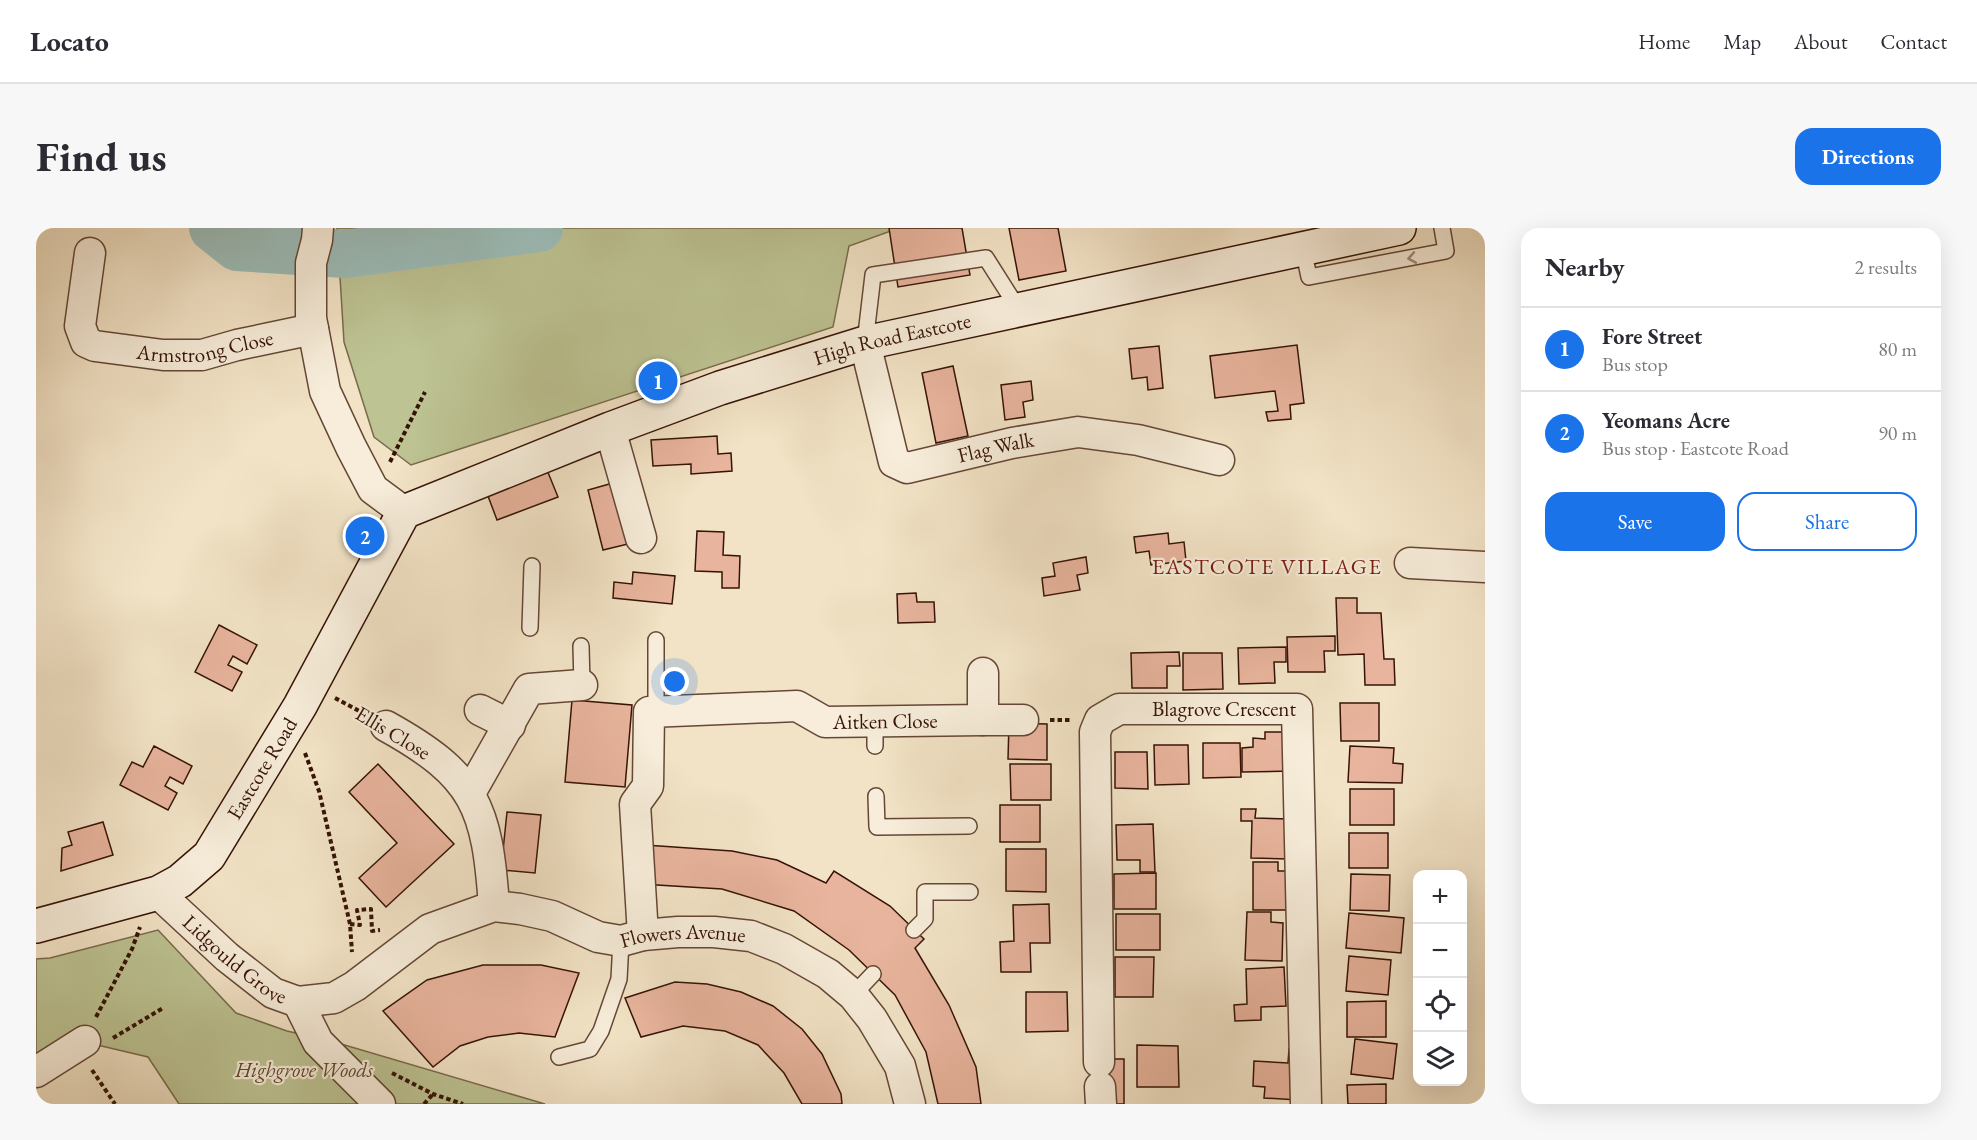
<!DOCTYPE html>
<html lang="en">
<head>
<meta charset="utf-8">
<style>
	body { margin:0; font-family:"EB Garamond",serif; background:#f7f7f7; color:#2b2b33 }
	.controls { position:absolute; right:18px; bottom:18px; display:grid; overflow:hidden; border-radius:12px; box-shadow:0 6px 24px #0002 }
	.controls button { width:54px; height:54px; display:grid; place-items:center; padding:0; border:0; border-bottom:2px solid #e1e1e2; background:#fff; color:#2b2b33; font:30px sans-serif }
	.you { position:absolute; left:639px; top:454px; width:21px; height:21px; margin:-15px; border:4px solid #fff; border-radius:50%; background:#1a73e8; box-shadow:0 0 0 9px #1a73e833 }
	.badge { display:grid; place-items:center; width:39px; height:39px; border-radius:50%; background:#1a73e8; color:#fff; font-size:20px; font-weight:700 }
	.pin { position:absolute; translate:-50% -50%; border:3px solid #fff; box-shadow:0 2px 6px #0006 }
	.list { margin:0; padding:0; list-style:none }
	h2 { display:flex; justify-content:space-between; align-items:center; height:78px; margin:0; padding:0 24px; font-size:26px }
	h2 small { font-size:20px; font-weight:400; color:#7c7c81 }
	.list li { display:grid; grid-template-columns:39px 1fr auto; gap:18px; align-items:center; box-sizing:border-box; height:84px; padding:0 24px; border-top:2px solid #e1e1e2 }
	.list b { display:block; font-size:22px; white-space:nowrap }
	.list p { margin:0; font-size:20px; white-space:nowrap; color:#7c7c81 }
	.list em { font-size:20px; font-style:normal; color:#7c7c81 }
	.actions { display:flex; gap:12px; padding:18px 24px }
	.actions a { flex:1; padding:14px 0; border:2px solid #1a73e8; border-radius:18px; text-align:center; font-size:21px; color:#1a73e8 }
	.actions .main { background:#1a73e8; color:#fff }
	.icon { flex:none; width:33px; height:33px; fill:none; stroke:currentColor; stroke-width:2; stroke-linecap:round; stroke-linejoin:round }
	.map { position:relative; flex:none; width:1449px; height:876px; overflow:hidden; border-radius:18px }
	header { display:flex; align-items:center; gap:36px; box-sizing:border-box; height:84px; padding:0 30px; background:#fff; border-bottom:2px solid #e1e1e2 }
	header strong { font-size:28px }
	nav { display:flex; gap:33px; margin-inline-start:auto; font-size:21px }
	.intro { display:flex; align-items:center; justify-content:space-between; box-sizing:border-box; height:144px; padding:0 36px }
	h1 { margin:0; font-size:42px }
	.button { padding:15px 27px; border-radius:18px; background:#1a73e8; color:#fff; font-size:21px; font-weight:700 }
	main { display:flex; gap:36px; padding:0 36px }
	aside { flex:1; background:#fff; border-radius:18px; box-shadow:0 6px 24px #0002 }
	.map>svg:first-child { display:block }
	.green { fill:#bdc393; stroke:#7a6b4c; stroke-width:1.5 }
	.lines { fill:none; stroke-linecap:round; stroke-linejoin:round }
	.river { stroke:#9cbdb9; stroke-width:48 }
	.building { fill:#e8b49d; stroke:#361306; stroke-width:1.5 }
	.service-casing { stroke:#654736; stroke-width:18 }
	.minor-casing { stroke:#654736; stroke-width:33 }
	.secondary-casing { stroke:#361306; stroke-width:36 }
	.path { stroke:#361306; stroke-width:4; stroke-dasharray:4.5 3; stroke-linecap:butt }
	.service { stroke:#f7edda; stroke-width:15 }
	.minor { stroke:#f7edda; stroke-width:30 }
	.secondary { stroke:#f7edda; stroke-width:33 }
	.oneway { stroke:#a08b7b }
	.labels { text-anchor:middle; stroke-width:4.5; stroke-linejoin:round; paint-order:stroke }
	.street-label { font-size:21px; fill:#361306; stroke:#f7edda }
	.park-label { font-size:21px; font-style:italic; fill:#5e4830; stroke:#f7edda }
	.neighbourhood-label { font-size:22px; letter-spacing:1.5px; fill:#7a1f14; stroke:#f7edda }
</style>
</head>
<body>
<header>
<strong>Locato</strong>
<nav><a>Home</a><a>Map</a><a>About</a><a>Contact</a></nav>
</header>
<div class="intro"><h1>Find us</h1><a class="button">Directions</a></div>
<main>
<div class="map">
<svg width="1449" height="876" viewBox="0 0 1449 876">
	<rect width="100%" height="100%" fill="#f2e3c6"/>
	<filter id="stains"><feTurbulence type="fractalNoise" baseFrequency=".00333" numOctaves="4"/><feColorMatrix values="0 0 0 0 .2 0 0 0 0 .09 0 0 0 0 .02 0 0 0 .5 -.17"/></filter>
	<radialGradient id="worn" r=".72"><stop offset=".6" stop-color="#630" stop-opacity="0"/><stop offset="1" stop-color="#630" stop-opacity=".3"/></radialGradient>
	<g class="green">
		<polygon points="301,0 863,0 813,18 797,99 375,237 338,209 308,114"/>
		<polygon points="122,702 200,785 251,803 295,813 509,876 143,876 112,829 36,811 0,831 0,731 14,730"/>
	</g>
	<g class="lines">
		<polyline class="river" points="177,0 201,19 309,26 503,0"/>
	</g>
	<g class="building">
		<polygon points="853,0 926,0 934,47 862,59"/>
		<polygon points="973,0 1022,0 1030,43 983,52"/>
		<polygon points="1261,117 1268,175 1254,177 1255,191 1232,193 1230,184 1242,183 1239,163 1179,170 1174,128"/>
		<polygon points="1123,118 1127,160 1112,162 1111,149 1096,151 1093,121"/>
		<polygon points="917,138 932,208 900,215 886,145"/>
		<polygon points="995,153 997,172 987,174 989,189 969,192 965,157"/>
		<polygon points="681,208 682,226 695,225 696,243 655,246 655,236 617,238 615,212"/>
		<polygon points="509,237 522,269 461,292 452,268"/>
		<polygon points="577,255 592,316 567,322 552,262"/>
		<polygon points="661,303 688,304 687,327 704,328 703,360 686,360 686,344 659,343"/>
		<polygon points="1132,305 1133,316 1148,314 1150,333 1115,337 1113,323 1100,325 1098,309"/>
		<polygon points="1050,329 1052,345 1041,347 1044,362 1008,368 1006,350 1019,348 1017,335"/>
		<polygon points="597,344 639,348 636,376 577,370 578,354 596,356"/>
		<polygon points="880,365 881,374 898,374 899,394 862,395 861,366"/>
		<polygon points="1300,370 1321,370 1321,385 1345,385 1348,431 1358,431 1359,457 1329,457 1328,426 1302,427"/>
		<polygon points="183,397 221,417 211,436 197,428 192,437 206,444 196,463 159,444"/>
		<polygon points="1299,408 1299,423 1288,423 1289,444 1252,444 1251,409"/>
		<polygon points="1250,419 1250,434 1238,434 1239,455 1203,456 1202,420"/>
		<polygon points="1143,424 1144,438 1131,438 1131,460 1096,460 1095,425"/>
		<polygon points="1147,425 1186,425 1187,461 1147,462"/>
		<polygon points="536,472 596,477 589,559 529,554"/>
		<polygon points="1304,475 1343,475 1343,513 1305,513"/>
		<polygon points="973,495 1011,496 1011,532 972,531"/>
		<polygon points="1229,504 1256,504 1256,543 1206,544 1206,520 1217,519 1217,510 1229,511"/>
		<polygon points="1167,515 1204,515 1205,549 1167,550"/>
		<polygon points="1118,517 1152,517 1153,556 1119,557"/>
		<polygon points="118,518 156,538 147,556 134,549 129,558 141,565 132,582 84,557 96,534 107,539"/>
		<polygon points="1314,518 1358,520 1357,535 1367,536 1366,555 1312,554"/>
		<polygon points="1079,524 1111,524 1112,561 1079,560"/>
		<polygon points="342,536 418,616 350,679 323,650 361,615 313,564"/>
		<polygon points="974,536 1015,536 1015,572 975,572"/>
		<rect x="1314" y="561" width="44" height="36"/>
		<rect x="964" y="577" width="40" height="37"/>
		<polygon points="1205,581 1220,581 1219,590 1254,591 1252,631 1215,630 1216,593 1205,593"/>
		<polygon points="471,584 505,587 499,645 465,642"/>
		<polygon points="67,594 77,627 25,643 26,620 36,617 32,604"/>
		<polygon points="1117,596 1119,644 1104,644 1104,632 1081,632 1080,597"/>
		<rect x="1313" y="605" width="39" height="35"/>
		<polygon points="609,617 696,623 741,632 790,655 798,643 854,678 888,711 879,720 913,777 940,839 945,876 902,876 890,824 859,767 813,722 758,683 686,661 605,656"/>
		<polygon points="970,621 1010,621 1010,664 970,663"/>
		<polygon points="1217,634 1242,634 1242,643 1253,643 1253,682 1217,682"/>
		<polygon points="1120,645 1120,681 1078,681 1078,646"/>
		<polygon points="1315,646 1354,647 1353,683 1314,682"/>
		<polygon points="1013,676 1014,715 994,715 995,744 965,744 964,714 978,713 977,677"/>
		<polygon points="1211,684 1235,684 1235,694 1247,695 1246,733 1209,732"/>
		<polygon points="1313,685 1368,690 1365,725 1310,720"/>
		<rect x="1080" y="686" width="44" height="36"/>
		<polygon points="1313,728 1355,732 1352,767 1310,763"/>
		<polygon points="1079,729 1118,729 1117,769 1079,769"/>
		<polygon points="447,737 505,737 543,745 519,809 483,805 452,809 424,818 397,839 347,783 391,752"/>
		<polygon points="1248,739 1250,778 1225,779 1225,792 1199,793 1198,777 1211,776 1210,741"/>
		<polygon points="639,754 671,756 705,764 737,778 766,801 786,826 805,866 806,876 766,876 748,845 722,817 689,803 647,798 605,809 589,770"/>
		<polygon points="990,764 1031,764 1032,803 990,804"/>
		<polygon points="1350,773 1350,809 1311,809 1311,774"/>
		<polygon points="1319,811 1361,816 1357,851 1315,846"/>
		<polygon points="1101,817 1142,818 1143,859 1101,859"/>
		<polygon points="1253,821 1265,822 1262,872 1228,870 1229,859 1217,858 1218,833 1252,835"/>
		<rect x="1066" y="831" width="22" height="45"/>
		<polygon points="1350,856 1350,876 1312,876 1311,857"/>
	</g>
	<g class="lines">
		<defs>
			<g id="service">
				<polyline points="1267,20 1273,49 1410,23 1406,0"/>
				<polyline points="829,115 837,47 950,30 983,82"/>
				<polyline points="494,400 496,338"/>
				<polyline points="620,412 620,484"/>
				<polyline points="545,418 546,457"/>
				<polyline points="839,493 839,518"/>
				<polyline points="840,568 841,599 933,598"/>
				<polyline points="878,702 889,691 889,664 934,664"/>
				<polyline points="817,767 837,746"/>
				<polyline points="523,829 554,821 565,803 583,751 585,713"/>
			</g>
			<g id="minor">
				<polyline points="282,0 281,12 275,35 275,90 289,163 315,219 337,261 368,284"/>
				<path id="s1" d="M54,25l-10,73 6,16 9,4 68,9h39l35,-10 76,-16"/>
				<path id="s2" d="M829,115l29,119 13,6 105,-25 66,-11 60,8 81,20"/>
				<polyline points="574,201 605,310"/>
				<polyline points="1374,335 1449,339"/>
				<polyline points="444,482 474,497"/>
				<polyline points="947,492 987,492"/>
				<path d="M350,498c90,50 101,81 108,180"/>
				<polyline points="434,565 493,461 546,457"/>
				<path id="s3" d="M122,665l69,64 46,36 25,9 20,40 62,62"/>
				<path id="s4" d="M607,707l-8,-131 13,-18 1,-74 148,-6 28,16 158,-2v-47"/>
				<path id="s5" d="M262,774l36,-4 21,-12 75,-57 64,-23 26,3 32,7 46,21 23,4 22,-6 35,-3h36l37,4 33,13 44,25 25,21 19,24 28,47 10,38"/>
				<path id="s6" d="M1063,834l-4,-330 5,-12 19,-11h178l9,395"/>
				<polyline points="0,844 49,813"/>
				<polyline points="1064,859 1065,876"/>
			</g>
			<g id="secondary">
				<path id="s7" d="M0,698l122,-33 22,-12 29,-25 91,-150 104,-194 206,-83 110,-41 145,-45 534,-115"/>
			</g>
		</defs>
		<use href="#service" class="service-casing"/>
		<use href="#minor" class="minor-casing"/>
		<use href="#secondary" class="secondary-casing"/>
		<g class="path">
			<polyline points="354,234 389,164"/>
			<polyline points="299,470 327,485"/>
			<polyline points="1014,492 1034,492"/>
			<polyline points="269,525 283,563 314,696 316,724"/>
			<polyline points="314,696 324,697 321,682 335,681 336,703 344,702"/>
			<polyline points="60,789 96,721 104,699"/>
			<polyline points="77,810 127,780"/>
			<polyline points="56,842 79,876"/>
			<polyline points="356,845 397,866 427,876"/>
			<polyline points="388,876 397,866"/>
		</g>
		<use href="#service" class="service"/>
		<use href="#minor" class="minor"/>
		<use href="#secondary" class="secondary"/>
	</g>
	<defs><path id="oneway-chevron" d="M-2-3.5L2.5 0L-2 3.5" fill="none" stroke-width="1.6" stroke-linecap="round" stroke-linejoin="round" transform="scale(1.5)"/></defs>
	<use class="oneway" href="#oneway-chevron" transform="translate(1376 30) rotate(170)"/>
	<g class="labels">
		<g class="street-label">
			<text dy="7" stroke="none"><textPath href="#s7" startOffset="1104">High Road Eastcote</textPath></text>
			<text dy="7" stroke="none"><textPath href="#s1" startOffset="212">Armstrong Close</textPath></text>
			<text dy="7" stroke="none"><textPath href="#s2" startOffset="228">Flag Walk</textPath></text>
			<text dy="7" stroke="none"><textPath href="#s6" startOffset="470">Blagrove Crescent</textPath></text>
			<text dy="7" stroke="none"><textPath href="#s4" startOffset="468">Aitken Close</textPath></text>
			<text transform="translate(357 505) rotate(31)" y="7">Ellis Close</text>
			<text dy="7" stroke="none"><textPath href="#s7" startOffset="292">Eastcote Road</textPath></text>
			<text dy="7" stroke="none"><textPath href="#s5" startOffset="418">Flowers Avenue</textPath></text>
			<text dy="7" stroke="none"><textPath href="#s3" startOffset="102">Lidgould Grove</textPath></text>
		</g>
		<g class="park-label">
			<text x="268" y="849">Highgrove Woods</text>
		</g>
		<g class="neighbourhood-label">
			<text x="1231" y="346">EASTCOTE VILLAGE</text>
		</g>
	</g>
	<rect width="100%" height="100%" filter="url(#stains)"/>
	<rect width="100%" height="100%" fill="url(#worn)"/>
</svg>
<div class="controls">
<button>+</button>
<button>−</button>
<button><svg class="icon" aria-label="locate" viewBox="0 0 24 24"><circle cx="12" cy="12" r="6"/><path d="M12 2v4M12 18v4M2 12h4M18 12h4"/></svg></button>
<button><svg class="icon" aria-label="layers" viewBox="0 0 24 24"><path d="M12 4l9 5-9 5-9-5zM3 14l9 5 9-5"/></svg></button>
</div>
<div class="you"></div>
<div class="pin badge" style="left:622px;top:153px">1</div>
<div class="pin badge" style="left:329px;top:308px">2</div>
</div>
<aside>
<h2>Nearby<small>2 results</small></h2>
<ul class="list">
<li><span class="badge">1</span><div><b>Fore Street</b><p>Bus stop</p></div><em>80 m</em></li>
<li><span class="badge">2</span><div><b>Yeomans Acre</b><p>Bus stop · Eastcote Road</p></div><em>90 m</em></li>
</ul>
<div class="actions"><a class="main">Save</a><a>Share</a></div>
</aside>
</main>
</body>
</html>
